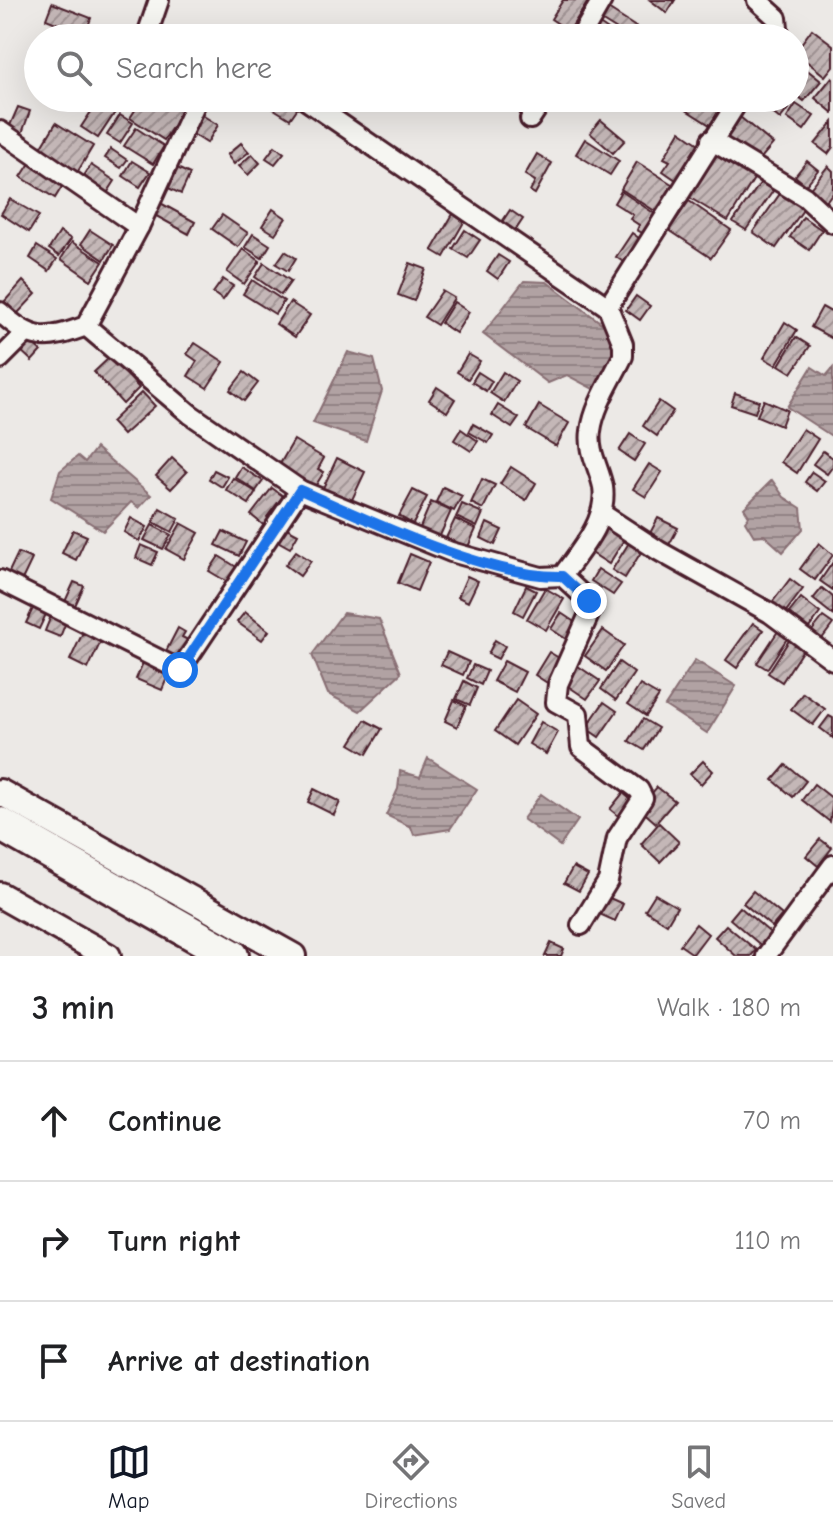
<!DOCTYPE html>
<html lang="en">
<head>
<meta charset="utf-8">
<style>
	body { margin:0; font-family:"Comic Neue",sans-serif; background:#f2f2f2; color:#202124 }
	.stop { position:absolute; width:24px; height:24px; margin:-18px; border:6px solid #1a73e8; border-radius:50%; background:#fff }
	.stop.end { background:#1a73e8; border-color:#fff; box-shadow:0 2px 8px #0008 }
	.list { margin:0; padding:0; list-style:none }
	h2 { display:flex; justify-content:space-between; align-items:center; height:104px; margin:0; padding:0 32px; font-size:34px }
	h2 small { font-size:26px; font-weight:400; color:#757577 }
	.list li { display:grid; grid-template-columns:52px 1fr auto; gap:24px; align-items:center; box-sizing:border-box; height:120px; padding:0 32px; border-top:2px solid #e0e0e0 }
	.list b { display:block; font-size:30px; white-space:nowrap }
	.list em { font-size:26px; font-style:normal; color:#757577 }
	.icon { flex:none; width:44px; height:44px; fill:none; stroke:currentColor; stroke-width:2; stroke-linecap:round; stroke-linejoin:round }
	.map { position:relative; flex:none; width:833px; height:956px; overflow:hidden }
	.search { position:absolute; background:#fff; box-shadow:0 8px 32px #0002; left:24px; right:24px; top:24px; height:88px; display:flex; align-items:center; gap:20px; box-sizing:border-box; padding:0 28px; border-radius:44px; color:#757577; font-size:30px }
	.sheet { height:464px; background:#fff }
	nav { display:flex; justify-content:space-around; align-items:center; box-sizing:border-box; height:112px; border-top:2px solid #e0e0e0; background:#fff; font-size:22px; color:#757577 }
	nav a { display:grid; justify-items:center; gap:4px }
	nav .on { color:#111827 }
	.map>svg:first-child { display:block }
	.water { fill:url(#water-rules); stroke:#886e73; stroke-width:2 }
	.building { fill:url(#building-hatch); stroke:#4a1f2b; stroke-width:2 }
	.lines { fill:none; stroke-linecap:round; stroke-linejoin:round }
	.minor-casing { stroke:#4a1f2b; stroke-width:24 }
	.tertiary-casing { stroke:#4a1f2b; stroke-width:30 }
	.trunk-casing { stroke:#4a1f2b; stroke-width:38 }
	.minor { stroke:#f6f6f2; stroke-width:18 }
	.tertiary { stroke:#f6f6f2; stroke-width:24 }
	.trunk { stroke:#f6f6f2; stroke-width:32 }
	.route { stroke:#1a73e8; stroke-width:10 }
</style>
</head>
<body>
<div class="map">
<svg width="833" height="956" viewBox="0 0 833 956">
	<defs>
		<pattern id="water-rules" width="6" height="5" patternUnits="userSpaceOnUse" patternTransform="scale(2)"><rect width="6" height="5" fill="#b1a2a3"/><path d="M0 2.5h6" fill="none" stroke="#928385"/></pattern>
		<pattern id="building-hatch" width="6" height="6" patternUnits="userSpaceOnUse" patternTransform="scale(2)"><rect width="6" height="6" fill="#c4b7b7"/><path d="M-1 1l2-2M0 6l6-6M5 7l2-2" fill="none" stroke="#a19495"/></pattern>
	</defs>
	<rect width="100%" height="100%" fill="#ece9e6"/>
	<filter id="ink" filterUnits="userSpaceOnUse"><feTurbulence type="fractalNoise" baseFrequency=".0125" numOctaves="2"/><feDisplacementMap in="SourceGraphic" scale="16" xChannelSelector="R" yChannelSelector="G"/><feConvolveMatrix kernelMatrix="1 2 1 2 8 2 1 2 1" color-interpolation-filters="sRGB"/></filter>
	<g filter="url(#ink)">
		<g class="water">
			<polygon points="524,281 547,282 604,325 615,346 614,356 597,391 567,375 548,383 483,334"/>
			<polygon points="348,352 374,359 382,391 366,441 313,423"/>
			<polygon points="812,367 826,376 833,368 833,437 787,407"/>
			<polygon points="96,448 151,495 139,508 131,502 103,531 51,498 60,471 78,456 85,462"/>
			<polygon points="772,480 784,497 801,508 803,529 783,552 764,535 754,536 745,521 749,516 744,508"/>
			<polygon points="343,613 379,619 401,673 360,711 328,694 312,655"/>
			<polygon points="695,660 736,686 707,733 665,706"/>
			<polygon points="428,758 477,789 450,829 414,835 411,827 386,815 398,789 400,771 420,777"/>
			<polygon points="541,794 578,820 560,846 523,819"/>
		</g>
		<g class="building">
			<polygon points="563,0 589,0 569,31 551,19"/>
			<polygon points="650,0 675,0 667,13"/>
			<polygon points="52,3 91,18 85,35 46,19"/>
			<polygon points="608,9 645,33 642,38 630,38 601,20"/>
			<polygon points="598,23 620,38 590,36"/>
			<polygon points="548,26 567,38 540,38"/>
			<polygon points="812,29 833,45 833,66 825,76 795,52"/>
			<polygon points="795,60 821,81 804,101 795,94"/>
			<polygon points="832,77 833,78 833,113 815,98"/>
			<polygon points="100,98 118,108 98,138 81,127"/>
			<polygon points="143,98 191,98 164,140 130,118"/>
			<polygon points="274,98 287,98 299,106 290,119 269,106"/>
			<polygon points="690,98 727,98 710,125 683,108"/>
			<polygon points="754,98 792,98 795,100 780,119"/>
			<polygon points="796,104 814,116 804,130 787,118"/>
			<polygon points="18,107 30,111 21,136 8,130"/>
			<polygon points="120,115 133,123 120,143 107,135"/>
			<polygon points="202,115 218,125 207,143 191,133"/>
			<polygon points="740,117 773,144 756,164 724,137"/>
			<polygon points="601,120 625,140 613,153 590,133"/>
			<polygon points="833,122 833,147 828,154 815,144"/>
			<polygon points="56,123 93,146 74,178 36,156"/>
			<polygon points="136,128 164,146 153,164 124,146"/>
			<polygon points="680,131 699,144 676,180 663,171 670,161 664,158"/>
			<polygon points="585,139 619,161 610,175 576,154"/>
			<polygon points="241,143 249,152 234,164 227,155"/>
			<polygon points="275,146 284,153 275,164 266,158"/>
			<polygon points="111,149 127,160 121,168 105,158"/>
			<polygon points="714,152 755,177 728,221 687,196"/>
			<polygon points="252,154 260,163 248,175 239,166"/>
			<polygon points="537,154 552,163 535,194 530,191 535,181 525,175"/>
			<polygon points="32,160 66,180 55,198 21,177"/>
			<polygon points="132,161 150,172 140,187 123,176"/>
			<polygon points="807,161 818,170 806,185 795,176"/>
			<polygon points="637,162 675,186 658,213 621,189"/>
			<polygon points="91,165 115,181 104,198 80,182"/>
			<polygon points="173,166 190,174 181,194 164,186"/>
			<polygon points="828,166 833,171 833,192 825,203 809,190"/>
			<polygon points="761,182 773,191 746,230 733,222"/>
			<polygon points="621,191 658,216 646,235 637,230 639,225 630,219 633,215 614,203"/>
			<polygon points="782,191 805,207 776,248 753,232"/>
			<polygon points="10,199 39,216 29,232 1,214"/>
			<polygon points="155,200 195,222 189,234 149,212"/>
			<polygon points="689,201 731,230 711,258 669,230"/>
			<polygon points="273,209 286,218 275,234 262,226"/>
			<polygon points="510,210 523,219 511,237 498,228"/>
			<polygon points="453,214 464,222 444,257 432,250"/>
			<polygon points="222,215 248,233 238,247 212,229"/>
			<polygon points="803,217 822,230 809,250 790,237"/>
			<polygon points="90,230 113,245 104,260 81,244"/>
			<polygon points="465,230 480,240 468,258 453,249"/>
			<polygon points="60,232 71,239 59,256 49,249"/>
			<polygon points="632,233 643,241 628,265 616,257"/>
			<polygon points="253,234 270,245 262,258 245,247"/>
			<polygon points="72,242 103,262 91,280 61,259"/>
			<polygon points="37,246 57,259 49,271 30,258"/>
			<polygon points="243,249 260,261 244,284 227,272"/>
			<polygon points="285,251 296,258 288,271 276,264"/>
			<polygon points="498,255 509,262 498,279 487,271"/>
			<polygon points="264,263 291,281 281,295 255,277"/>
			<polygon points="410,263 426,269 414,301 398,295"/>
			<polygon points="223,279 233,286 223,300 213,293"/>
			<polygon points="252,280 284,301 275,314 243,294"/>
			<polygon points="23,281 36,294 17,314 4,302"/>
			<polygon points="442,291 454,298 437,325 424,317"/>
			<polygon points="636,296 650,306 640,320 626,310"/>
			<polygon points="290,302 310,315 295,337 276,324"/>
			<polygon points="454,302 469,312 456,333 441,323"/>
			<polygon points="822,307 833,313 833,339 811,327"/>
			<polygon points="785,322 797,330 776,365 764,358"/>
			<polygon points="796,337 810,346 792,373 779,365"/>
			<polygon points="28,339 41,351 32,361 19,349"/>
			<polygon points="195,343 224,362 207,388 188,376 197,361 187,354"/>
			<polygon points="468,354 480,361 468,379 457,372"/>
			<polygon points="110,357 139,388 123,404 94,372"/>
			<polygon points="244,372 258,383 244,401 230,390"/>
			<polygon points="478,372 492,381 486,391 472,382"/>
			<polygon points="503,372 517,381 504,402 490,393"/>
			<polygon points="437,387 455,399 447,412 429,400"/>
			<polygon points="142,392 155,406 123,435 111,422"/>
			<polygon points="735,393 759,401 755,413 731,405"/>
			<polygon points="764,400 787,410 781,426 757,416"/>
			<polygon points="659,401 673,411 657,436 643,426"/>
			<polygon points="498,405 519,418 512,428 492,415"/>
			<polygon points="539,405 569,423 556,446 526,428"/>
			<polygon points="473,424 493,435 488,443 469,432"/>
			<polygon points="461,429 478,441 471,451 454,440"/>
			<polygon points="803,429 818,439 797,473 781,462"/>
			<polygon points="630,434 645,444 634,461 619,451"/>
			<polygon points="294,440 324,458 318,469 324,472 313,490 277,469"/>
			<polygon points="823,451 833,458 833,466 827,474 813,464"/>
			<polygon points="172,458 187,472 171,489 156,476"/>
			<polygon points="337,458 365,472 350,504 322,490"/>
			<polygon points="649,464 662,472 646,497 633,489"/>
			<polygon points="241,467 263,481 256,491 235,477"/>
			<polygon points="511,467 536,483 526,500 500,484"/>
			<polygon points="214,470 228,477 222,487 209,479"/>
			<polygon points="812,472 825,481 817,491 805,482"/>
			<polygon points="233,478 256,492 249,504 226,490"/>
			<polygon points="482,479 495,485 483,509 471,503"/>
			<polygon points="443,487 462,496 454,511 436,502"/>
			<polygon points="272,488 283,496 267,517 271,521 266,527 251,515"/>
			<polygon points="413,490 427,497 413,524 399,516"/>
			<polygon points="431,502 451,511 439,538 419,530"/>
			<polygon points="462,504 483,513 477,527 456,517"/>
			<polygon points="160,508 179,519 172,532 153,522"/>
			<polygon points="131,518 147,527 139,541 124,532"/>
			<polygon points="658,518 678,528 669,545 649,535"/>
			<polygon points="455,519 476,529 468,547 446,538"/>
			<polygon points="605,521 627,535 609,564 587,550"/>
			<polygon points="181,523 199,533 184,559 166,549"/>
			<polygon points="487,523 502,530 495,545 481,538"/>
			<polygon points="152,525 171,535 163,549 144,540"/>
			<polygon points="283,526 298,534 290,548 276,540"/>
			<polygon points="73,530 87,536 76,560 62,553"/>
			<polygon points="223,531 246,542 239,556 216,545"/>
			<polygon points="630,541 643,549 625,578 612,570"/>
			<polygon points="819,543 833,555 815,580 800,569"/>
			<polygon points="141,545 158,552 152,565 136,558"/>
			<polygon points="296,551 311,561 300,576 285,565"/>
			<polygon points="18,553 32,559 22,580 8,574"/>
			<polygon points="410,554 429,562 417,591 398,583"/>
			<polygon points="219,556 238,568 229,583 209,571"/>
			<polygon points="833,562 833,590 820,581"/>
			<polygon points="598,569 621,584 613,595 591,581"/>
			<polygon points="467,576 478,581 468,602 458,597"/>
			<polygon points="790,579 803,589 784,614 771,604"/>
			<polygon points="74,582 84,586 73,610 63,606"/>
			<polygon points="526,586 536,591 523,616 514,611"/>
			<polygon points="545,588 564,599 546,630 527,619"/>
			<polygon points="822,588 833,597 833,615 813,599"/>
			<polygon points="801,598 820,613 809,628 789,613"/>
			<polygon points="35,604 48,610 39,629 26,623"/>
			<polygon points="53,611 68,617 60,637 45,631"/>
			<polygon points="245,612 269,631 262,640 237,622"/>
			<polygon points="561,613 579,625 569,641 551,629"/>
			<polygon points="823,617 833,624 818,644 808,636"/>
			<polygon points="753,623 763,630 737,668 726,660"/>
			<polygon points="178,628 185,632 182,637 192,642 179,667 162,659"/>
			<polygon points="780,628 790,634 767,669 757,663"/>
			<polygon points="84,630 102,639 88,669 70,660"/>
			<polygon points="603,630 624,645 606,671 585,656"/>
			<polygon points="790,639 804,648 782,682 768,673"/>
			<polygon points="495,640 505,646 498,659 488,654"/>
			<polygon points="447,652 469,662 463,675 441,665"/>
			<polygon points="549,652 566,662 552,686 535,675"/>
			<polygon points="144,660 170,671 162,690 136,679"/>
			<polygon points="504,661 525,672 515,692 493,681"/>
			<polygon points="619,662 634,673 616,700 601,689"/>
			<polygon points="473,665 487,671 481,685 467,678"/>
			<polygon points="578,666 600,681 587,699 565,684"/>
			<polygon points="464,681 477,688 470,705 456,699"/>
			<polygon points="640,685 659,696 646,716 628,704"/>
			<polygon points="803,693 825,709 813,725 791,709"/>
			<polygon points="454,700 466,706 457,727 445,721"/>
			<polygon points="516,700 536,714 515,745 495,731"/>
			<polygon points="604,702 617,711 599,737 586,728"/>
			<polygon points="829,716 833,718 833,738 820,728"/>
			<polygon points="643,719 658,728 644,750 629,741"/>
			<polygon points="365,720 382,729 367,754 350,744"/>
			<polygon points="541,722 558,732 546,754 529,744"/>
			<polygon points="703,761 713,771 701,784 690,774"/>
			<polygon points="786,765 806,781 793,797 773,780"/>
			<polygon points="814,784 833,799 830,822 802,800"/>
			<polygon points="657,787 675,801 656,823 639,808"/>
			<polygon points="314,789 340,802 334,815 308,802"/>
			<polygon points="623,793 635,803 622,819 610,809"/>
			<polygon points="659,823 679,842 660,862 641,844"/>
			<polygon points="820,839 832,848 818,866 806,856"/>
			<polygon points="573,867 588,875 579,891 564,883"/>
			<polygon points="753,891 782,915 772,927 743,903"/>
			<polygon points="655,894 677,907 667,924 645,910"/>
			<polygon points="603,895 623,904 615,921 595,912"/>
			<polygon points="740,907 774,936 764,948 730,919"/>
			<polygon points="696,924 708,934 693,954 680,945"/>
			<polygon points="726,925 756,950 751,956 736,956 715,937"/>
			<polygon points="551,943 564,949 561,956 545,956"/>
		</g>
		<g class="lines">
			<defs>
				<g id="minor">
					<polyline points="757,0 777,18 779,38"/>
					<polyline points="152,38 148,32 159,0"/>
					<polyline points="580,38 602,0"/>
					<polyline points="530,119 544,98"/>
					<polyline points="0,131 139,227"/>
					<polyline points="711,140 805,197 833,223"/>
					<polyline points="608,307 740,98"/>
					<path d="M0,312c32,30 46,29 86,14l53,-99 59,-129"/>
					<path d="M86,326l104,88 110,76 151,62 90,25 21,-1c18,-25 46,-56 41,-89 -4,-20 -15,-35 -12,-56 3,-25 21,-52 32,-75v-12l-15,-37 -305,-209"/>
					<polyline points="0,359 26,333"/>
					<polyline points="601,513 659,551 770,613 833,660"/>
					<polyline points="562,576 589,601 591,610 558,684 556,702 578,714 581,747 639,790 643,798 617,838 608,881 581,925"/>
					<polyline points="0,580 180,670 300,490"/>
					<polyline points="766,956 833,865"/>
				</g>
				<g id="tertiary">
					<polyline points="0,792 293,956"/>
					<polyline points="0,895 108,956"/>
				</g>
				<polyline id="trunk" points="0,824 232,956"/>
			</defs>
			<use href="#minor" class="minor-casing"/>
			<use href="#tertiary" class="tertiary-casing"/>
			<use href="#trunk" class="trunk-casing"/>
			<use href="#minor" class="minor"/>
			<use href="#tertiary" class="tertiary"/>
			<use href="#trunk" class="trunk"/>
		</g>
	</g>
	<g class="lines" filter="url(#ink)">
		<path class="route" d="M180,670l120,-180c68,30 190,88 262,86l27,25"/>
	</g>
</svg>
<div class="stop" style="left:180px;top:670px"></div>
<div class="stop end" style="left:589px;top:601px"></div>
<div class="search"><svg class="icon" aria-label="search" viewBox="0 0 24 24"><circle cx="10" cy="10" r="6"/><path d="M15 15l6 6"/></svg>Search here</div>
</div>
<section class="sheet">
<h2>3 min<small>Walk · 180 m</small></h2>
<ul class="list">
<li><svg class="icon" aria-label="ahead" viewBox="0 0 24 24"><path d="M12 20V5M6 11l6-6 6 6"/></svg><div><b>Continue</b></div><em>70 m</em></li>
<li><svg class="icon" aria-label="right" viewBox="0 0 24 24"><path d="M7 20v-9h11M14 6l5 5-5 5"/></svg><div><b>Turn right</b></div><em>110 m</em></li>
<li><svg class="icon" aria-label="arrive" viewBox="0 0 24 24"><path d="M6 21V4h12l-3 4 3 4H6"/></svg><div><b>Arrive at destination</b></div></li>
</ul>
</section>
<nav>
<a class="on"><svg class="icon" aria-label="map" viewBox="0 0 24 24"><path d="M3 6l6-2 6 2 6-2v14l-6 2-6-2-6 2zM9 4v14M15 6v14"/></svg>Map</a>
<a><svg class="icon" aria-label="directions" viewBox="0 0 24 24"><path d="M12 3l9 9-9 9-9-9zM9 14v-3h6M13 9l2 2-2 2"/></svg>Directions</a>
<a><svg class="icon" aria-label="saved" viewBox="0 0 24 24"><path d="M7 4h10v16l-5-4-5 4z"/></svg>Saved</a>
</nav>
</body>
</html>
